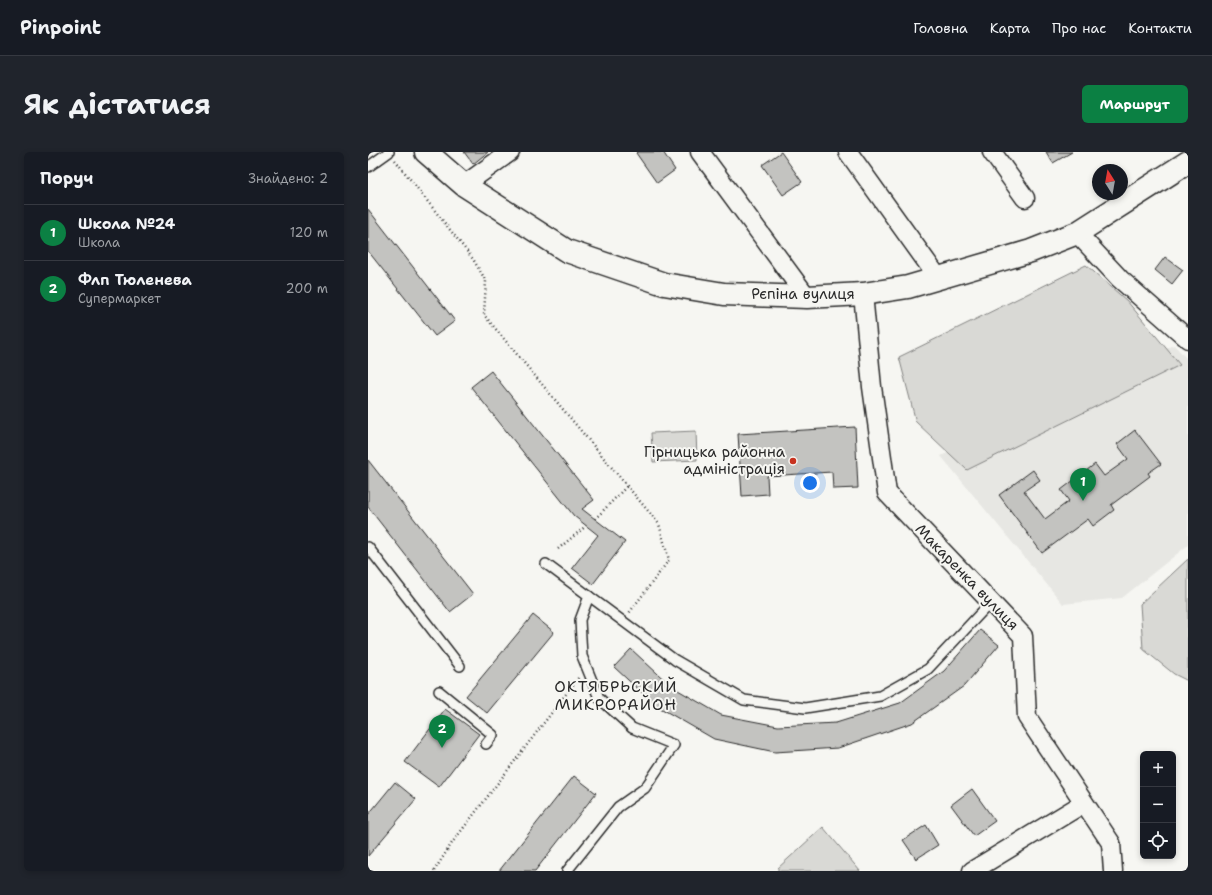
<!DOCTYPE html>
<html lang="uk">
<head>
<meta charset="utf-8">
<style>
	body { margin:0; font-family:"Shantell Sans",sans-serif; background:#20242c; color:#f1f3f6 }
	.controls { position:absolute; right:12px; bottom:12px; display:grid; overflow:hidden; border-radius:6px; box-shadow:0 2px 6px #0003 }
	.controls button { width:36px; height:36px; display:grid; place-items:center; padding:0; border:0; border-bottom:1px solid #363941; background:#171b24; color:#f1f3f6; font:20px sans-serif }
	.compass { position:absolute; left:724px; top:12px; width:36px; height:36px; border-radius:50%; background:#171b24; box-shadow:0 2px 6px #0003; rotate:349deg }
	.you { position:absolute; left:442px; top:331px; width:14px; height:14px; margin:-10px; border:3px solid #fff; border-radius:50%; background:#1a73e8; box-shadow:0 0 0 6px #1a73e833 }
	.badge { display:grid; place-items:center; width:26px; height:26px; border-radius:50%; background:#0b8043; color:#fff; font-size:13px; font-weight:700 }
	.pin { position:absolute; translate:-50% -33px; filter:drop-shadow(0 1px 2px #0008) }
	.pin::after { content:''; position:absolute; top:21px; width:14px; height:12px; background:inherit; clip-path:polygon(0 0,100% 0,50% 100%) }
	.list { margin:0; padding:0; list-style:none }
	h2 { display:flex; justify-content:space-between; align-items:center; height:52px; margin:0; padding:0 16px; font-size:17px }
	h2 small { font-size:13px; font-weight:400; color:#9ea1a6 }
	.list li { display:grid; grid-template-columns:26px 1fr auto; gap:12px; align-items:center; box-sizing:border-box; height:56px; padding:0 16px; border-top:1px solid #363941 }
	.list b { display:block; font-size:15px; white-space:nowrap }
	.list p { margin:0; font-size:13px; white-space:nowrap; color:#9ea1a6 }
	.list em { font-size:13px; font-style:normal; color:#9ea1a6 }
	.icon { flex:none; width:22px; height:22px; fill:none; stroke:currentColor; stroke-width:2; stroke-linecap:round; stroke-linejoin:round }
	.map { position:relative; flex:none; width:820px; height:719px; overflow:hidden; border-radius:6px }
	header { display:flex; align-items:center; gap:24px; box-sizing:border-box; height:56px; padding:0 20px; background:#171b24; border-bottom:1px solid #363941 }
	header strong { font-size:19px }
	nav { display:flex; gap:22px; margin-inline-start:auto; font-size:14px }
	.intro { display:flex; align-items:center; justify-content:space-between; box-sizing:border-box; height:96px; padding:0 24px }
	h1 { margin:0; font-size:28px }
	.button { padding:10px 18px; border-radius:6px; background:#0b8043; color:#fff; font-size:14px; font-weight:700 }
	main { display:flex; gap:24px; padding:0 24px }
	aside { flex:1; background:#171b24; border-radius:6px; box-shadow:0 2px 6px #0003 }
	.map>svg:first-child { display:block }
	.built { fill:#e7e7e3 }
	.green { fill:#d9d9d5; stroke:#828280 }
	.building { fill:#c3c3c0; stroke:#2b2b2b }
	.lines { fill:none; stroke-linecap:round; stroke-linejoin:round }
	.lane-casing { stroke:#2b2b2b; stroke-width:12 }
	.street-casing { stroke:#2b2b2b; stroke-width:21 }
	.secondary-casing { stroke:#2b2b2b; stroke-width:25 }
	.path { stroke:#2b2b2b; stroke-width:2.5; stroke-dasharray:1 3; stroke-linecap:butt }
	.lane { stroke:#f6f6f2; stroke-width:9 }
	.street { stroke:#f6f6f2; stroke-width:18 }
	.secondary { stroke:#f6f6f2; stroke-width:22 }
	.poi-dot { fill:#c8321e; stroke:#f6f6f2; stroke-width:1.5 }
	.labels { text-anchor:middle; stroke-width:4; stroke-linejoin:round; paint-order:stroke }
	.street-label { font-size:15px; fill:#2b2b2b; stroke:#f6f6f2 }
	.poi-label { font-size:15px; fill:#2b2b2b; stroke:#f6f6f2; text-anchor:end }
	.neighbourhood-label { font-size:16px; letter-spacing:1px; fill:#2b2b2b; stroke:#f6f6f2 }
</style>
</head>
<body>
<header>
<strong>Pinpoint</strong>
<nav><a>Головна</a><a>Карта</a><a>Про нас</a><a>Контакти</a></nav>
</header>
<div class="intro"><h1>Як дістатися</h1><a class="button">Маршрут</a></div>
<main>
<aside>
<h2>Поруч<small>Знайдено: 2</small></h2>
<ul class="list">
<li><span class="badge">1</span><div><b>Школа №24</b><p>Школа</p></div><em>120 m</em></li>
<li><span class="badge">2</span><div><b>Флп Тюленева</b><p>Супермаркет</p></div><em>200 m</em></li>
</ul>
</aside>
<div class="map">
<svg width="820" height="719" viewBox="0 0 820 719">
	<rect width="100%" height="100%" fill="#f6f6f2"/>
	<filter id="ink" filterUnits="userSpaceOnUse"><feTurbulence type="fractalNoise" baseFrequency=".025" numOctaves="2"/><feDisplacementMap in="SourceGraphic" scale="8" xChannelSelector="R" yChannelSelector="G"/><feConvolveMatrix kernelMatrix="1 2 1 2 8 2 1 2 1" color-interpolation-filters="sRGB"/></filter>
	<g filter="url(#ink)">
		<polygon class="built" points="806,193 820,208 820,393 754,446 695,452 573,304"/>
		<g class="green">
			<polygon points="718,113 759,149 812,213 599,318 548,270 531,205"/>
			<polygon points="328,279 329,308 285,310 283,281"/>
			<polygon points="820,407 820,529 806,522 775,497 772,452"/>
			<polygon points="455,675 492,719 410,719 410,716"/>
		</g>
		<g class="building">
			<polygon points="96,0 120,0 105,12"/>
			<polygon points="269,0 295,0 307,18 289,31 268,1"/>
			<polygon points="413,0 434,30 415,43 394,13"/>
			<polygon points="678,0 704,0 685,11"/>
			<polygon points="0,57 87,169 67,184 0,99"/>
			<polygon points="797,105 815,118 804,132 787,118"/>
			<polygon points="123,219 226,348 214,357 257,390 225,432 204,416 230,383 206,364 103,235"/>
			<polygon points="487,275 490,336 465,337 464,320 399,324 400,342 374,344 370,282"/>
			<polygon points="767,278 793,312 780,321 782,324 743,353 746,358 725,374 720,367 674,401 631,343 665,318 672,328 656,339 677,367 701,349 693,338 727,312 736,324 760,307 749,292"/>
			<polygon points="0,308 105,442 82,460 0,355"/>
			<polygon points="165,463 186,480 119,561 98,544"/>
			<polygon points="612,478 631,493 596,534 544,571 470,596 407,600 346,587 287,553 246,515 263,497 303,534 353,563 410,574 468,571 532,551 576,519"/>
			<polygon points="77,557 111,582 71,635 37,610"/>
			<polygon points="206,624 228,641 167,719 131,719"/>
			<polygon points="27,630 48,647 0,704 0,663"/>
			<polygon points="604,637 627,669 606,684 583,653"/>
			<polygon points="558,673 570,693 548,707 535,688"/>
		</g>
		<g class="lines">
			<defs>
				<g id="lane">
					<polyline points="0,15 21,0"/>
					<polyline points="0,395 92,514"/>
					<polyline points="178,412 221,444 212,468 214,504 231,546 264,576 306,593 277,636 250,655 199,719"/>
					<polyline points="221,444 307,508 376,548 437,556 512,544 560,517 623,450"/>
					<polyline points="71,539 125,583 118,592"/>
				</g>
				<g id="street">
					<polyline points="332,0 439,145"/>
					<polyline points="480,0 571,127"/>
					<polyline points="624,0 657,46"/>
					<polyline points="96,33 142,0"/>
					<polyline points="709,81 752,127 820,187"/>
					<polyline points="495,142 504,235 519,341 655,484 659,565 743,691 745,719"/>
					<polyline points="604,719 716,651"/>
				</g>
				<polyline id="secondary" points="58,0 96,33 199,99 296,132 356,142 439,145 495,142 540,135 663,99 709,81 820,10"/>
			</defs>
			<use href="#lane" class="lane-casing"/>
			<use href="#street" class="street-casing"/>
			<use href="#secondary" class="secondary-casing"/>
			<g class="path">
				<polyline points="27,8 105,107 118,129 116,163 291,372 301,408 261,461"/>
				<polyline points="227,367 259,334"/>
				<polyline points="190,397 218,374"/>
				<polyline points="66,719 84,691 211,525"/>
			</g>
			<use href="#lane" class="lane"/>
			<use href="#street" class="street"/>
			<use href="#secondary" class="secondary"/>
		</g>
	</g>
	<circle class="poi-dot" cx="425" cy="309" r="4"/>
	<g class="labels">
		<g class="street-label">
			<text x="435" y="147">Рєпіна вулиця</text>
			<text transform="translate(599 425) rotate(46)" y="5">Макаренка вулиця</text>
		</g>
		<g class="poi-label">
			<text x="417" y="305">Гірницька районна<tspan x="417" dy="17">адміністрація</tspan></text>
		</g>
		<g class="neighbourhood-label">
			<text x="248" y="540">ОКТЯБРЬСКИЙ<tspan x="248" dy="18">МИКРОРАЙОН</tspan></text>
		</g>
	</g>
</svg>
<div class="controls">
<button>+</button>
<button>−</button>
<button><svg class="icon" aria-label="locate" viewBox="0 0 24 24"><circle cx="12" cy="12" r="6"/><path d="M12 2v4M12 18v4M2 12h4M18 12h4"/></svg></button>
</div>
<svg class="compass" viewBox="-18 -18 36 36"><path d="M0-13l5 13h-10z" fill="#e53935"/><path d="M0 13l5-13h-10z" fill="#9ea1a6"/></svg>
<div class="you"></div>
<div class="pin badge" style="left:715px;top:349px">1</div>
<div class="pin badge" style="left:74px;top:596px">2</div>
</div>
</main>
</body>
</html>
